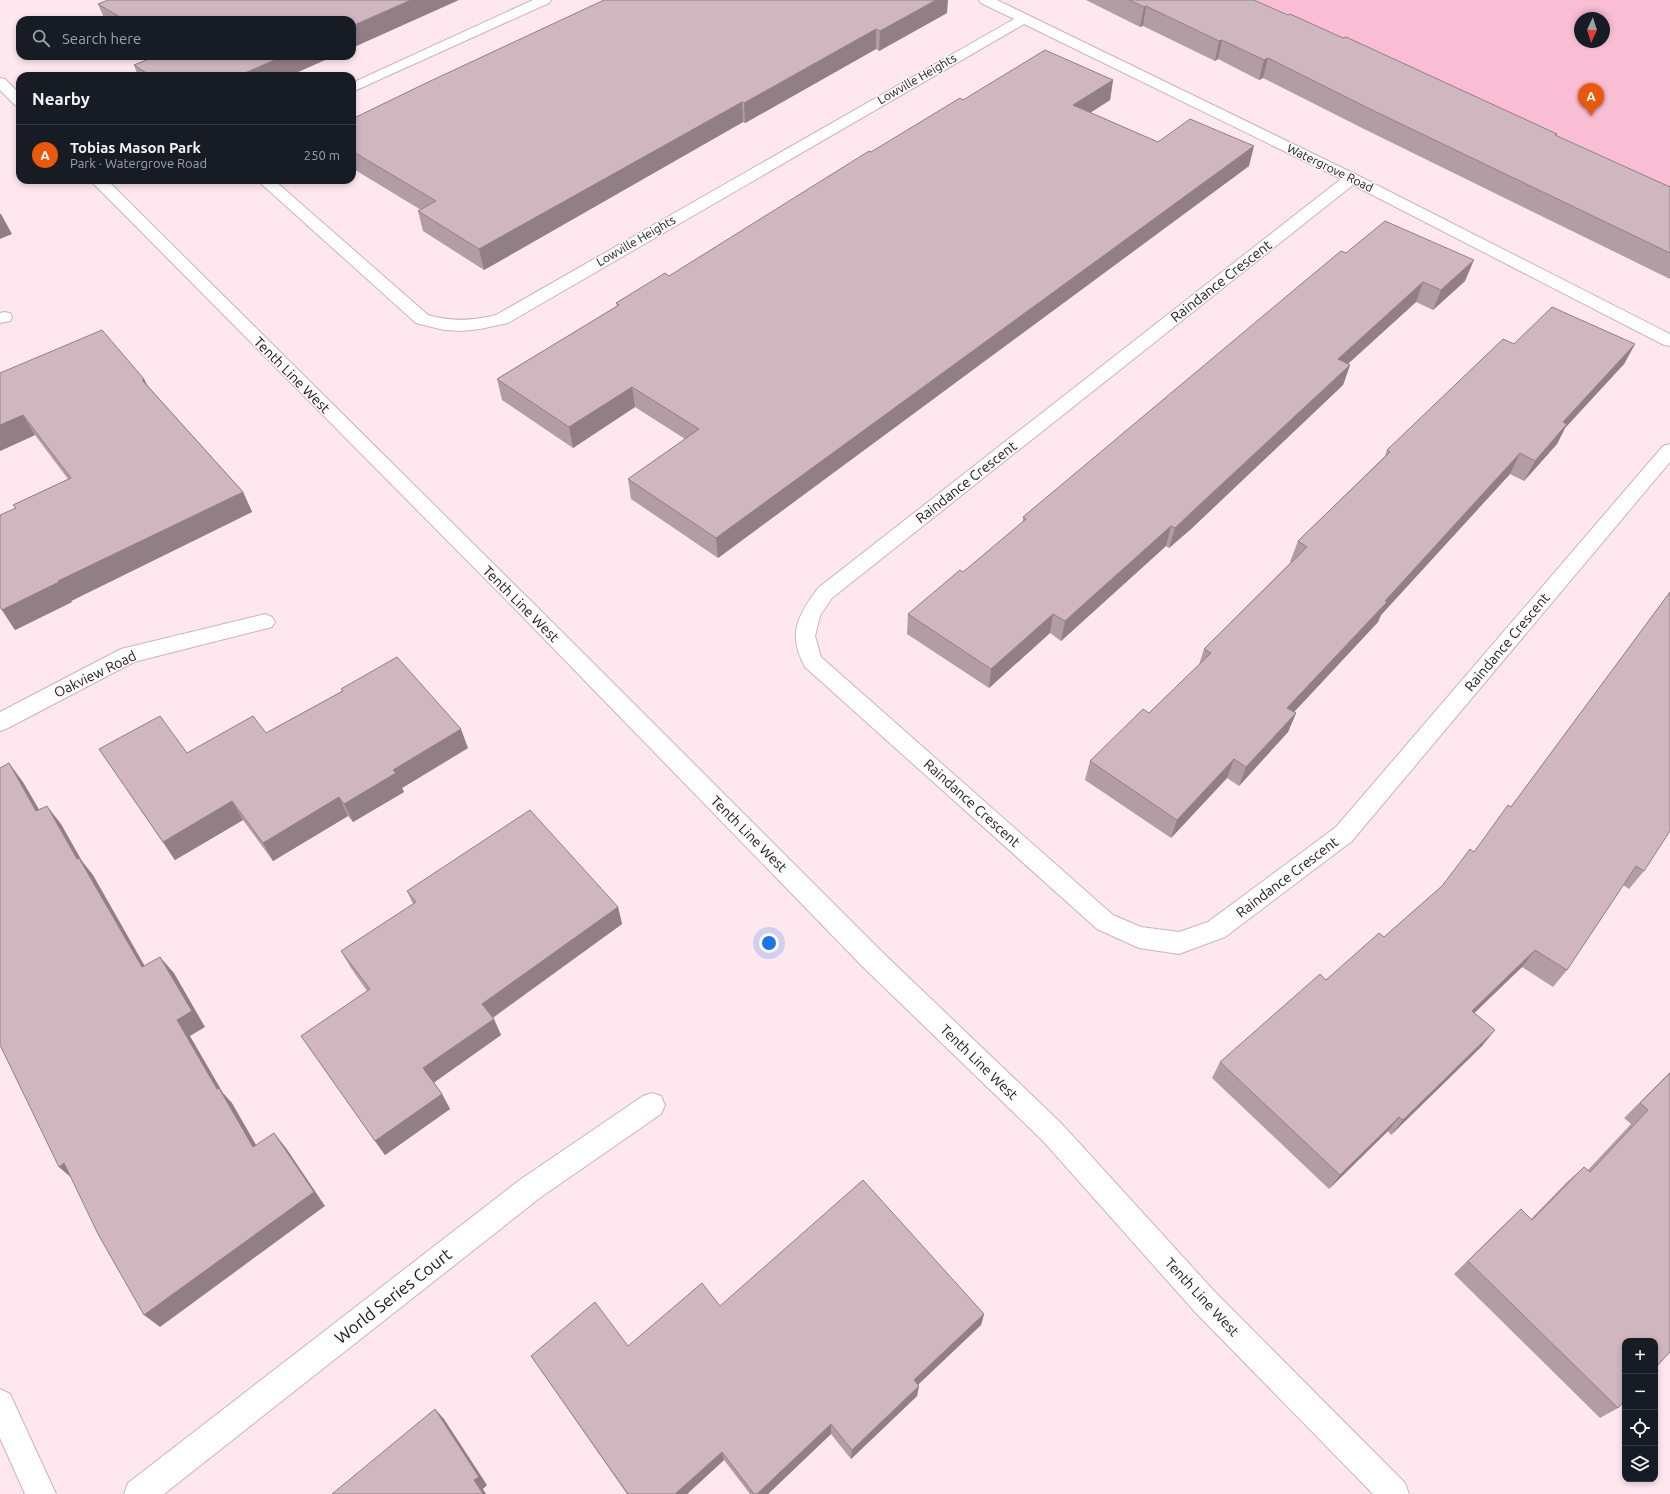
<!DOCTYPE html>
<html lang="en">
<head>
<meta charset="utf-8">
<style>
	body { margin:0; font-family:Ubuntu,sans-serif; background:#242831; color:#f1f3f6 }
	.controls { position:absolute; right:12px; bottom:12px; display:grid; overflow:hidden; border-radius:8px; box-shadow:0 2px 6px #0003 }
	.controls button { width:36px; height:36px; display:grid; place-items:center; padding:0; border:0; border-bottom:1px solid #363941; background:#171b24; color:#f1f3f6; font:20px sans-serif }
	.compass { position:absolute; left:1574px; top:12px; width:36px; height:36px; border-radius:50%; background:#171b24; box-shadow:0 2px 6px #0003; rotate:184deg }
	.you { position:absolute; left:769px; top:943px; width:14px; height:14px; margin:-10px; border:3px solid #fff; border-radius:50%; background:#1a73e8; box-shadow:0 0 0 6px #1a73e833 }
	.badge { display:grid; place-items:center; width:26px; height:26px; border-radius:50%; background:#ea580c; color:#fff; font-size:13px; font-weight:700 }
	.pin { position:absolute; translate:-50% -33px; filter:drop-shadow(0 1px 2px #0008) }
	.pin::after { content:''; position:absolute; top:21px; width:14px; height:12px; background:inherit; clip-path:polygon(0 0,100% 0,50% 100%) }
	.list { margin:0; padding:0; list-style:none }
	h2 { display:flex; justify-content:space-between; align-items:center; height:52px; margin:0; padding:0 16px; font-size:17px }
	h2 small { font-size:13px; font-weight:400; color:#9ea1a6 }
	.list li { display:grid; grid-template-columns:26px 1fr auto; gap:12px; align-items:center; box-sizing:border-box; height:60px; padding:0 16px; border-top:1px solid #363941 }
	.list b { display:block; font-size:15px; white-space:nowrap }
	.list p { margin:0; font-size:13px; white-space:nowrap; color:#9ea1a6 }
	.list em { font-size:13px; font-style:normal; color:#9ea1a6 }
	.icon { flex:none; width:22px; height:22px; fill:none; stroke:currentColor; stroke-width:2; stroke-linecap:round; stroke-linejoin:round }
	.map { position:relative; flex:none; width:1670px; height:1494px; overflow:hidden }
	.search { position:absolute; background:#171b24; box-shadow:0 2px 6px #0003; left:16px; top:16px; width:340px; height:44px; display:flex; align-items:center; gap:10px; box-sizing:border-box; padding:0 14px; border-radius:12px; color:#9ea1a6; font-size:15px }
	.panel { position:absolute; background:#171b24; box-shadow:0 2px 6px #0003; left:16px; top:72px; width:340px; height:112px; border-radius:12px }
	.map>svg:first-child { display:block }
	.green { fill:#f9bdd4; fill-rule:evenodd }
	.lines { fill:none; stroke-linecap:round; stroke-linejoin:round }
	.minor-casing { stroke:#cdb3bc; stroke-width:2 }
	.tertiary-casing { stroke:#cdb3bc; stroke-width:2 }
	.minor { fill:#fff; fill-rule:evenodd }
	.tertiary { fill:#fff; fill-rule:evenodd }
	.wall { fill:#b39da4 }
	.shaded-wall { fill:#927f86 }
	.building { fill:#d0b6bf; stroke:#927f86 }
	.labels { text-anchor:middle; stroke-width:3; stroke-linejoin:round; paint-order:stroke }
	.far-street-label { font-size:12px; fill:#21171b; stroke:#fbfbfb }
	.street-label { font-size:14px; fill:#21171b; stroke:#fbfbfb }
	.near-street-label { font-size:17px; fill:#21171b; stroke:#fbfbfb }
</style>
</head>
<body>
<div class="map">
<svg width="1670" height="1494" viewBox="0 0 1670 1494">
	<rect width="100%" height="100%" fill="#fee7ef"/>
	<path class="green" d="M1255,0h415v187l-327,-149zM1580,18h24v24h-24z"/>
	<g class="lines">
		<defs>
			<g id="minor">
				<polygon points="533,0 551,0 549,3 352,92 352,83"/>
				<path d="M979,0h18l360,175 313,159v12l-6,-1 -311,-160 -521,413 -12,18 -5,20 6,21 292,258 28,12 38,5 29,-10 128,-95 327,-381 7,-2v18l-318,379 -127,96 -46,17 -40,-6 -42,-19 -292,-262c-18,-33 -7,-52 13,-79l523,-409 -317,-155 -516,299 -28,6 -18,2 -18,-1 -28,-7 -159,-143h17l154,135c24,7 45,6 68,0l518,-296 -33,-16z"/>
				<polygon points="4,312 10,313 12,317 10,321 0,323 0,313"/>
				<polygon points="265,614 272,617 275,622 272,627 134,662 8,728 0,731 0,712 121,649"/>
				<polygon points="652,1093 661,1096 665,1105 661,1114 541,1197 164,1494 124,1494 128,1483 521,1179 643,1096"/>
				<polygon points="0,1389 10,1394 56,1494 25,1494 0,1438"/>
			</g>
			<g id="tertiary">
				<polygon points="0,78 5,79 20,94 20,106 15,105 0,90"/>
				<polygon points="90,180 107,180 532,602 880,950 1061,1123 1215,1292 1405,1483 1409,1494 1373,1494 1195,1312 1043,1141 862,966 518,612"/>
			</g>
		</defs>
		<use href="#minor" class="minor-casing"/>
		<use href="#tertiary" class="tertiary-casing"/>
		<use href="#minor" class="minor"/>
		<use href="#tertiary" class="tertiary"/>
	</g>
	<g class="wall">
		<polygon points="1086,0 1254,0 1288,15 1343,38 1557,134 1556,136 1670,187 1670,279 1364,129 1263,78 1259,80 1218,59 1215,61 1143,26 1140,27"/>
		<polygon points="98,4 352,20 105,20"/>
		<polygon points="947,13 879,51 876,49 745,123 743,122 484,270 423,231 418,211 421,210 352,168 352,119"/>
		<polygon points="156,56 334,56 289,76 138,76 134,65"/>
		<polygon points="1113,80 1110,100 1090,113 1158,142 1249,166 718,558 631,499 628,479 685,439 635,407 573,448 502,400 497,379 617,306 616,303 669,276 871,152 963,100"/>
		<polygon points="1346,253 1465,281 1433,310 1416,302 1348,364 1350,365 1343,385 1191,529 1169,548 1166,546 1061,641 1050,633 989,688 907,634 908,614 963,572 1023,522 1023,517"/>
		<polygon points="1514,344 1635,344 1624,364 1565,428 1557,444 1524,481 1510,474 1381,615 1378,622 1294,712 1296,713 1288,732 1239,786 1227,778 1171,838 1085,780 1090,761 1149,713 1199,665 1204,649 1291,562 1290,562 1298,541 1385,456 1387,450"/>
		<polygon points="0,373 144,379 148,386 243,492 252,512 71,601 72,602 15,630 0,607 15,508 13,505 68,479 35,435 0,451"/>
		<polygon points="1670,592 1644,871 1629,889 1623,885 1567,970 1553,987 1522,967 1474,1012 1482,1046 1391,1135 1388,1131 1329,1189 1212,1078 1220,1062 1326,980 1384,937 1442,886 1474,852 1511,807"/>
		<polygon points="341,689 468,748 402,788 404,792 353,822 348,816 273,861 243,820 175,860 99,749 187,753 266,733 342,691"/>
		<polygon points="407,891 618,907 622,924 493,1018 501,1035 434,1082 442,1094 450,1109 385,1155 301,1036 367,991 351,968 341,951 413,904"/>
		<polygon points="1670,1072 1670,1352 1618,1408 1600,1418 1454,1274 1506,1223 1521,1209 1531,1219 1568,1181 1584,1167 1588,1170 1631,1124 1624,1118"/>
		<polygon points="720,1306 984,1314 981,1325 918,1385 919,1386 917,1396 851,1459 831,1434 768,1494 750,1494 724,1460 687,1494 627,1494 531,1356 628,1346"/>
	</g>
	<g class="shaded-wall">
		<polygon points="411,0 459,0 352,48 352,26"/>
		<polygon points="936,0 948,0 947,13 879,51 880,31"/>
		<polygon points="1146,6 1143,26 1140,27 1144,7"/>
		<polygon points="876,29 876,49 745,123 744,103"/>
		<polygon points="1222,40 1218,59 1215,61 1219,41"/>
		<polygon points="284,56 334,56 289,76 238,76"/>
		<polygon points="1268,58 1263,78 1259,80 1264,60"/>
		<polygon points="1113,80 1110,100 1071,125 1073,105"/>
		<polygon points="742,102 743,122 484,270 479,249"/>
		<polygon points="1254,146 1249,166 718,558 716,538"/>
		<polygon points="0,214 1,214 12,234 0,239"/>
		<polygon points="1474,260 1465,281 1433,310 1441,290"/>
		<polygon points="1423,282 1416,302 1331,379 1338,359"/>
		<polygon points="1635,344 1624,364 1565,428 1557,444 1524,481 1535,461 1563,422"/>
		<polygon points="1350,365 1343,385 1191,529 1169,548 1175,528"/>
		<polygon points="144,379 154,400 142,380"/>
		<polygon points="632,387 635,407 573,448 569,427"/>
		<polygon points="23,415 35,435 0,451 0,425"/>
		<polygon points="1520,453 1510,474 1381,615 1378,622 1280,727 1287,708 1385,601"/>
		<polygon points="243,492 252,512 71,601 72,602 15,630 2,610 58,581"/>
		<polygon points="1171,526 1166,546 1061,641 1065,621"/>
		<polygon points="1053,614 1050,633 989,688 991,669"/>
		<polygon points="1296,713 1288,732 1239,786 1246,767"/>
		<polygon points="461,729 468,748 402,788 404,792 353,822 344,804 393,770"/>
		<polygon points="1234,759 1227,778 1171,838 1177,820"/>
		<polygon points="9,763 23,782 51,830 36,811"/>
		<polygon points="339,797 348,816 273,861 263,843"/>
		<polygon points="232,801 243,820 175,860 163,842"/>
		<polygon points="47,806 61,824 82,861 93,875 155,984 142,967 77,859"/>
		<polygon points="618,907 622,924 489,1020 482,1004"/>
		<polygon points="1535,950 1522,967 1460,1027 1472,1011"/>
		<polygon points="160,957 174,973 205,1027 190,1036 223,1093 232,1103 266,1162 253,1147 217,1089 177,1020"/>
		<polygon points="494,1019 501,1035 432,1084 423,1068"/>
		<polygon points="1495,1030 1482,1046 1391,1135 1403,1120"/>
		<polygon points="442,1094 450,1109 385,1155 375,1141"/>
		<polygon points="1399,1117 1388,1131 1329,1189 1340,1175"/>
		<polygon points="274,1133 286,1148 325,1206 160,1327 144,1315"/>
		<polygon points="64,1163 75,1181 59,1167"/>
		<polygon points="984,1314 981,1325 912,1390 914,1380"/>
		<polygon points="919,1386 917,1396 851,1459 852,1450"/>
		<polygon points="435,1409 444,1419 487,1485 483,1489 486,1494 483,1494 474,1480"/>
		<polygon points="831,1424 831,1434 768,1494 757,1494"/>
		<polygon points="722,1452 724,1460 687,1494 675,1494"/>
	</g>
	<g class="building">
		<polygon points="108,0 411,0 352,26 352,20 125,20 98,4"/>
		<polygon points="604,0 936,0 880,31 876,29 744,103 742,102 479,249 418,211 436,201 352,151 352,119 424,84"/>
		<polygon points="1129,0 1254,0 1288,15 1290,14 1343,38 1346,37 1557,134 1555,135 1670,187 1670,253 1370,109 1268,58 1264,60 1222,40 1219,41 1146,6 1144,7"/>
		<polygon points="1045,50 1113,80 1073,105 1158,142 1190,119 1254,146 716,538 628,479 699,429 632,387 569,427 497,379 619,305 616,303 665,273 669,276 869,151 871,152 960,98 963,100"/>
		<polygon points="156,56 284,56 238,76 151,76 134,65"/>
		<polygon points="1385,221 1474,260 1441,290 1423,282 1338,359 1350,365 1196,508 1175,528 1171,526 1065,621 1053,614 991,669 908,614 960,570 963,572 1026,519 1023,517 1306,280 1341,251 1346,253"/>
		<polygon points="1552,307 1635,344 1563,422 1567,424 1535,461 1520,453 1385,601 1387,602 1287,708 1296,713 1246,767 1234,759 1177,820 1090,761 1143,709 1149,713 1211,653 1204,649 1307,547 1298,541 1390,452 1387,450 1503,339 1514,344"/>
		<polygon points="102,330 144,379 142,380 243,492 58,581 59,582 2,610 0,607 0,515 16,508 13,505 71,478 23,415 0,425 0,373"/>
		<polygon points="1670,592 1670,831 1644,871 1636,866 1567,970 1535,950 1472,1011 1495,1030 1403,1120 1399,1117 1340,1175 1220,1062 1320,974 1326,980 1379,933 1384,937 1442,886 1470,849 1474,852 1508,805 1511,807"/>
		<polygon points="397,657 461,729 393,770 396,773 344,804 339,797 263,843 232,801 163,842 99,749 160,716 187,753 253,716 266,733 343,691 341,689"/>
		<polygon points="9,763 36,811 47,806 77,859 79,858 142,967 160,957 192,1011 177,1020 217,1089 219,1088 253,1147 274,1133 314,1192 144,1315 98,1234 64,1163 59,1167 0,1045 0,768"/>
		<polygon points="530,810 618,907 482,1004 494,1019 423,1068 442,1094 375,1141 301,1036 370,989 341,951 416,902 407,891"/>
		<polygon points="1670,1073 1670,1352 1655,1368 1655,1341 1625,1341 1625,1400 1618,1408 1468,1261 1521,1209 1532,1220 1584,1167 1590,1172 1648,1110 1640,1103"/>
		<polygon points="863,1180 984,1314 914,1380 919,1386 852,1450 831,1424 757,1494 754,1494 722,1452 675,1494 628,1494 531,1356 595,1302 628,1346 702,1283 720,1306"/>
		<polygon points="435,1409 479,1477 474,1480 483,1494 332,1494"/>
	</g>
	<g class="labels">
		<g class="far-street-label">
			<text transform="translate(917 79) rotate(-30)" y="4">Lowville Heights</text>
			<text transform="translate(1330 168) rotate(26)" y="4">Watergrove Road</text>
			<text transform="translate(636 241) rotate(-30)" y="4">Lowville Heights</text>
		</g>
		<g class="street-label">
			<text transform="translate(1221 281) rotate(-38)" y="5">Raindance Crescent</text>
			<text transform="translate(292 375) rotate(45)" y="5">Tenth Line West</text>
			<text transform="translate(966 482) rotate(-38)" y="5">Raindance Crescent</text>
			<text transform="translate(521 604) rotate(45)" y="5">Tenth Line West</text>
			<text transform="translate(1507 642) rotate(-50)" y="5">Raindance Crescent</text>
			<text transform="translate(95 674) rotate(-26)" y="5">Oakview Road</text>
			<text transform="translate(972 803) rotate(42)" y="5">Raindance Crescent</text>
			<text transform="translate(749 834) rotate(45)" y="5">Tenth Line West</text>
			<text transform="translate(1287 877) rotate(-37)" y="5">Raindance Crescent</text>
			<text transform="translate(979 1062) rotate(44)" y="5">Tenth Line West</text>
			<text transform="translate(1202 1297) rotate(47)" y="5">Tenth Line West</text>
		</g>
		<g class="near-street-label">
			<text transform="translate(393 1296) rotate(-38)" y="6">World Series Court</text>
		</g>
	</g>
</svg>
<div class="controls">
<button>+</button>
<button>−</button>
<button><svg class="icon" aria-label="locate" viewBox="0 0 24 24"><circle cx="12" cy="12" r="6"/><path d="M12 2v4M12 18v4M2 12h4M18 12h4"/></svg></button>
<button><svg class="icon" aria-label="layers" viewBox="0 0 24 24"><path d="M12 4l9 5-9 5-9-5zM3 14l9 5 9-5"/></svg></button>
</div>
<svg class="compass" viewBox="-18 -18 36 36"><path d="M0-13l5 13h-10z" fill="#e53935"/><path d="M0 13l5-13h-10z" fill="#9ea1a6"/></svg>
<div class="you"></div>
<div class="pin badge" style="left:1591px;top:116px">A</div>
<div class="search"><svg class="icon" aria-label="search" viewBox="0 0 24 24"><circle cx="10" cy="10" r="6"/><path d="M15 15l6 6"/></svg>Search here</div>
<section class="panel">
<h2>Nearby<small></small></h2>
<ul class="list">
<li><span class="badge">A</span><div><b>Tobias Mason Park</b><p>Park · Watergrove Road</p></div><em>250 m</em></li>
</ul>
</section>
</div>
</body>
</html>
